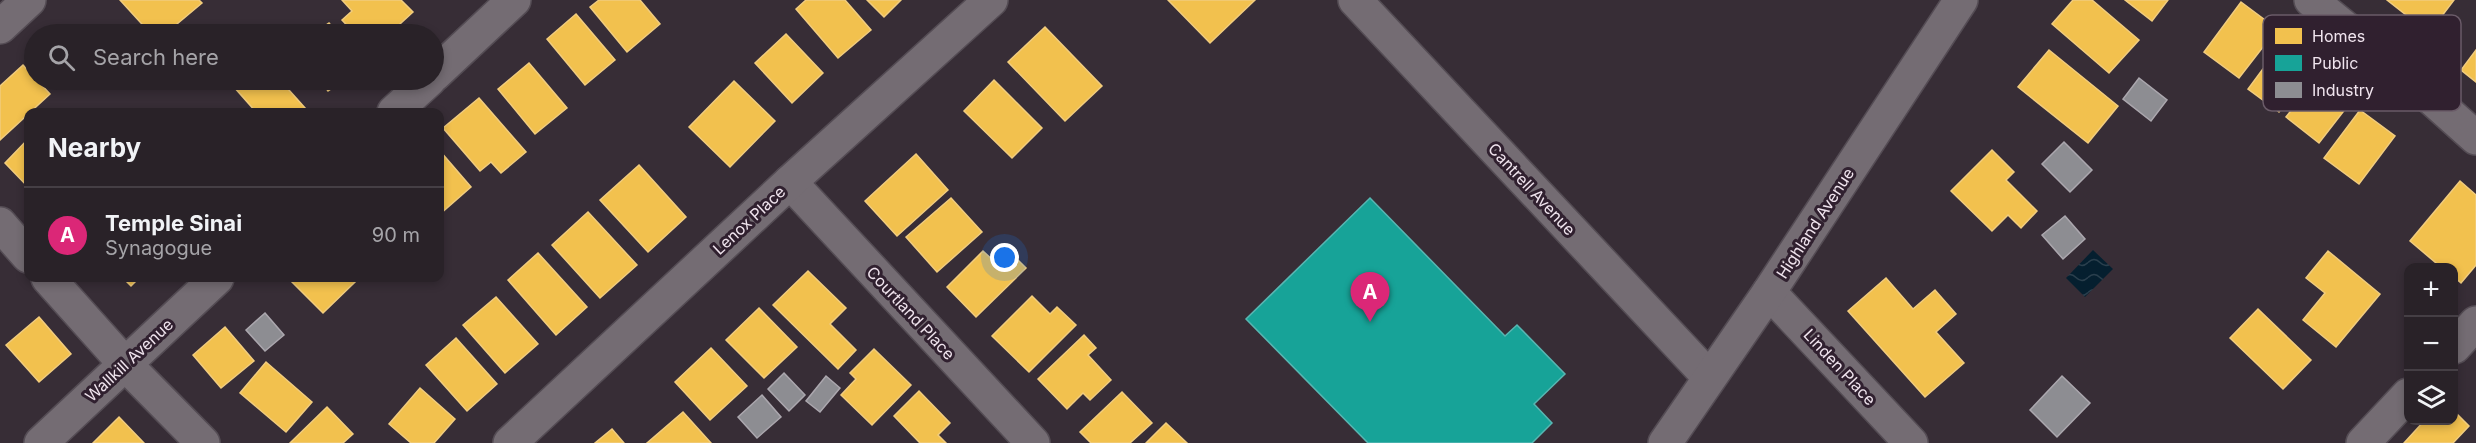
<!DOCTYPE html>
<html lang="en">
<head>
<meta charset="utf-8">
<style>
	body { margin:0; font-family:Inter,sans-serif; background:#352f34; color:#f1f3f6 }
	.controls { position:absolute; right:18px; bottom:18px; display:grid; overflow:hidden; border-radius:12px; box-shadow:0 3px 9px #0003 }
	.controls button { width:54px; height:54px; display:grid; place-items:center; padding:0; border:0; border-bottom:2px solid #453f45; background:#292228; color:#f1f3f6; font:30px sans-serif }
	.you { position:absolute; left:1005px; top:258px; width:21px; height:21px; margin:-15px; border:4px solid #fff; border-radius:50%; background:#1a73e8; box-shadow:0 0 0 9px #1a73e833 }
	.badge { display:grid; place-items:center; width:39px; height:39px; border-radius:50%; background:#db2777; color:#fff; font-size:20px; font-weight:700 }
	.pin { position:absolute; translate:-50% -50px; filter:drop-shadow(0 2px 3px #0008) }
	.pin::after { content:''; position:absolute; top:32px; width:21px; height:18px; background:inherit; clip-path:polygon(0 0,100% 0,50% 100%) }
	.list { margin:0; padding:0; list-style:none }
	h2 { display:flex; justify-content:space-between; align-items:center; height:78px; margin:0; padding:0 24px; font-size:26px }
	h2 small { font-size:20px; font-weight:400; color:#a5a4a8 }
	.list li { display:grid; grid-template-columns:39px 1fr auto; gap:18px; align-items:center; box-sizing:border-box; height:96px; padding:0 24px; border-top:2px solid #453f45 }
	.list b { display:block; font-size:22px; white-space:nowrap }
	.list p { margin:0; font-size:20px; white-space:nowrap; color:#a5a4a8 }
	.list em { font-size:20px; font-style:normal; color:#a5a4a8 }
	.icon { flex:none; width:33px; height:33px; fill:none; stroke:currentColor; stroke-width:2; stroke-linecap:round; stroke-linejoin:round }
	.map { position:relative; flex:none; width:2476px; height:443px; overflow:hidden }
	.search { position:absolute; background:#292228; box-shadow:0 3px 9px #0003; left:24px; top:24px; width:420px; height:66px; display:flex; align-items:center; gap:15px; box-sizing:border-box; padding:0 21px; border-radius:33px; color:#a5a4a8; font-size:22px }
	.panel { position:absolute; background:#292228; box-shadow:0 3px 9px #0003; left:24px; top:108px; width:420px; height:174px; border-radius:12px }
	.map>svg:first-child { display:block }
	.water { fill:url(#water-waves) }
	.homes { fill:#f2c14e; stroke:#f1cc7e; stroke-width:1.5 }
	.public { fill:#17a398; stroke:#58b6b2; stroke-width:1.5 }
	.industry { fill:#8d8d92; stroke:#aba7ae; stroke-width:1.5 }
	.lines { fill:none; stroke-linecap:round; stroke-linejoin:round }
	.minor-casing { stroke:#544c54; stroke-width:36 }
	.minor { stroke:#746c73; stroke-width:33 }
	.labels { text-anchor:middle; stroke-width:6; stroke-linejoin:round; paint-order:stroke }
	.street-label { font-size:16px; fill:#f0e4ee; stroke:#30202f }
	.key { fill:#30202f; stroke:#6a5b68; stroke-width:1.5 }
	.key-label { font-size:16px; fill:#f0e4ee }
</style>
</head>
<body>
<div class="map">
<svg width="2476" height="443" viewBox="0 0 2476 443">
	<defs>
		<pattern id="water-waves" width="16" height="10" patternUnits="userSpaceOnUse" patternTransform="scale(1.5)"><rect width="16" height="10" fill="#051f2f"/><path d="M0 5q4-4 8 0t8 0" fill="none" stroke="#2a3f4d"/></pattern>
	</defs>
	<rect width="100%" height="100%" fill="#372d36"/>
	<polygon class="water" points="2093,250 2113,269 2085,297 2066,278"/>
	<g class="homes">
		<polygon points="120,0 199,0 202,3 165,34 151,34"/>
		<polygon points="342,0 401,0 413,12 389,34 355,34 342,20 352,11"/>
		<polygon points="599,0 640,0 660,24 627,52 590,7"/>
		<polygon points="806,0 845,0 871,30 838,58 796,9"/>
		<polygon points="867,0 901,0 884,17"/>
		<polygon points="1168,0 1255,0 1210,43"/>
		<polygon points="2073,0 2092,0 2139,40 2109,73 2052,24"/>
		<polygon points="2125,0 2168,0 2152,21"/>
		<polygon points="2387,0 2454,0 2429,33"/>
		<polygon points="2241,2 2277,29 2239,78 2204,52"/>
		<polygon points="576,14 615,60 585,85 547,39"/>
		<polygon points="329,23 338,34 313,34"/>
		<polygon points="1045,27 1102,86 1065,121 1008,62"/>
		<polygon points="786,34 823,73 792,103 755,63"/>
		<polygon points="2288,35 2319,58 2279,112 2248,89"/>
		<polygon points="2049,50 2118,106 2088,143 2018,87"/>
		<polygon points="2476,50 2476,82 2461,70"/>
		<polygon points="529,63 567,108 535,134 498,89"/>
		<polygon points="23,65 50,94 0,140 0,86"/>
		<polygon points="2324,69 2357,94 2319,143 2286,117"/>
		<polygon points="243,80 280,80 305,108 300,112 256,112 234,87"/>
		<polygon points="320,80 344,80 328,91"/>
		<polygon points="994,80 1042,128 1012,158 964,111"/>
		<polygon points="734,81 775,121 730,167 689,127"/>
		<polygon points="479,98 526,152 501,173 491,162 480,171 443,128"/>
		<polygon points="2360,110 2395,136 2359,184 2324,158"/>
		<polygon points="28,139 28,187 5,163"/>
		<polygon points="1992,150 2014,172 2006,180 2037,211 2021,228 2008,215 1992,231 1951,191"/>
		<polygon points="440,151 471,187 440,214"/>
		<polygon points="916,154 948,190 897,236 865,201"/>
		<polygon points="639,165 686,217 648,252 600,200"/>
		<polygon points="2460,181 2476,195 2476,265 2461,283 2454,277 2454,268 2442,268 2410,241"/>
		<polygon points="951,198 982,232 937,272 906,237"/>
		<polygon points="588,212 637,265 600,298 552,245"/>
		<polygon points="1008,250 1026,268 976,317 947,287 983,251 996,263"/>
		<polygon points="2328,251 2380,294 2336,347 2303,320 2325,293 2306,278"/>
		<polygon points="538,253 587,307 556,335 508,280"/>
		<polygon points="808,271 846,308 830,324 856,350 838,369 773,305"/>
		<polygon points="123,278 139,278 131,286"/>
		<polygon points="288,278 352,278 356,281 323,313"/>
		<polygon points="1886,278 1913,309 1935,290 1956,314 1936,332 1964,363 1925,397 1848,311"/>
		<polygon points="1032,296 1050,314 1057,307 1076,325 1029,372 992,336"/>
		<polygon points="496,297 538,344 505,373 463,325"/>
		<polygon points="759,308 797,347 764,378 726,340"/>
		<polygon points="2258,309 2311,360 2283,389 2230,338"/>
		<polygon points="39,317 71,354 39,382 6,345"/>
		<polygon points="225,327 254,361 221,388 193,355"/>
		<polygon points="1084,335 1096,348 1088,355 1111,380 1090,400 1083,393 1067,409 1038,379"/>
		<polygon points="456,338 497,384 467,411 426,365"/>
		<polygon points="711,348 747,386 710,420 675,382"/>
		<polygon points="874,349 911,385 872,425 841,395 856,379 850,373"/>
		<polygon points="266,362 312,402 286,432 240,393"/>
		<polygon points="420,388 455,419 434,443 411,443 389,424"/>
		<polygon points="919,391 950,423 938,435 946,443 920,443 894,416"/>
		<polygon points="1122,392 1152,423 1130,443 1091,443 1080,432"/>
		<polygon points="327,407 353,434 343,443 290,443"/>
		<polygon points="2454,411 2469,426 2453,443 2404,443 2425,420 2454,420"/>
		<polygon points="683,412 711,443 647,443"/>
		<polygon points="119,417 144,443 93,443"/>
		<polygon points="1166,423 1187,443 1146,443"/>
		<polygon points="612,429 624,443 595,443"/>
	</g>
	<polygon class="public" points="1370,198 1505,336 1517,325 1565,374 1534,404 1552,423 1532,443 1368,443 1246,319"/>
	<g class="industry">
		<polygon points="2139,78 2167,100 2151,121 2123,99"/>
		<polygon points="2064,142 2092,170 2070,192 2042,164"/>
		<polygon points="2065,216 2085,239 2063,259 2042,235"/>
		<polygon points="265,313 284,335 265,351 246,330"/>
		<polygon points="784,373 805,395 789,411 768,389"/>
		<polygon points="826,376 840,388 820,412 806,401"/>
		<polygon points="2062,376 2090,403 2057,437 2030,410"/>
		<polygon points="762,395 781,417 757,438 738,417"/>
	</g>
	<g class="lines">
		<defs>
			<g id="minor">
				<polyline points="1355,0 1709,377"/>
				<polyline points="2311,0 2429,96 2476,138"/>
				<polyline points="0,27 29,0"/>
				<polyline points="434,75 514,0"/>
				<polyline points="394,112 429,80"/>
				<polyline points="790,182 1033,443"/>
				<polyline points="0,224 28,256"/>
				<polyline points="48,278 125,364 203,443"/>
				<polyline points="1769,292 1911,443"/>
				<polyline points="2454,347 2476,323"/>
				<polyline points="41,443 217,278"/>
				<polyline points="510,443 790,182 991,0"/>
				<polyline points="1665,443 1769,292 1961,0"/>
				<polyline points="2363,443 2408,395"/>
			</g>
		</defs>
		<use href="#minor" class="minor-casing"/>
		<use href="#minor" class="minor"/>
	</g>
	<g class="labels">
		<g class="street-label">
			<text transform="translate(1532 189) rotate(47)" y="6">Cantrell Avenue</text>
			<text transform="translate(749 220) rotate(-43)" y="6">Lenox Place</text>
			<text transform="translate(1815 223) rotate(-57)" y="6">Highland Avenue</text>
			<text transform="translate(911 313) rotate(47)" y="6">Courtland Place</text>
			<text transform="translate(129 360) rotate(-43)" y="6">Wallkill Avenue</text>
			<text transform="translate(1840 367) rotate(47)" y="6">Linden Place</text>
		</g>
	</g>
	<rect x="2263" y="15" width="198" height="96" rx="9" class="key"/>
	<rect x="2275" y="28" width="27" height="16" fill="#f2c14e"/>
	<rect x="2275" y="55" width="27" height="16" fill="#17a398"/>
	<rect x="2275" y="82" width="27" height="16" fill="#8d8d92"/>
	<g class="key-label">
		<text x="2312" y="42">Homes</text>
		<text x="2312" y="69">Public</text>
		<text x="2312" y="96">Industry</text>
	</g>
</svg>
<div class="controls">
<button>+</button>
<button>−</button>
<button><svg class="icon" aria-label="layers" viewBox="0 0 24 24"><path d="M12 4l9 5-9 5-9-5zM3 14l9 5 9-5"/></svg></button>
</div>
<div class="you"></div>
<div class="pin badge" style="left:1370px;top:322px">A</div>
<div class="search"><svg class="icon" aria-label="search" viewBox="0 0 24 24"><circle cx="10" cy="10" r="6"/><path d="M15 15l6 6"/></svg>Search here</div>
<section class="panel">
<h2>Nearby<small></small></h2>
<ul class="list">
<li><span class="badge">A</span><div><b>Temple Sinai</b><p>Synagogue</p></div><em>90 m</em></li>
</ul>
</section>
</div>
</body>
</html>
